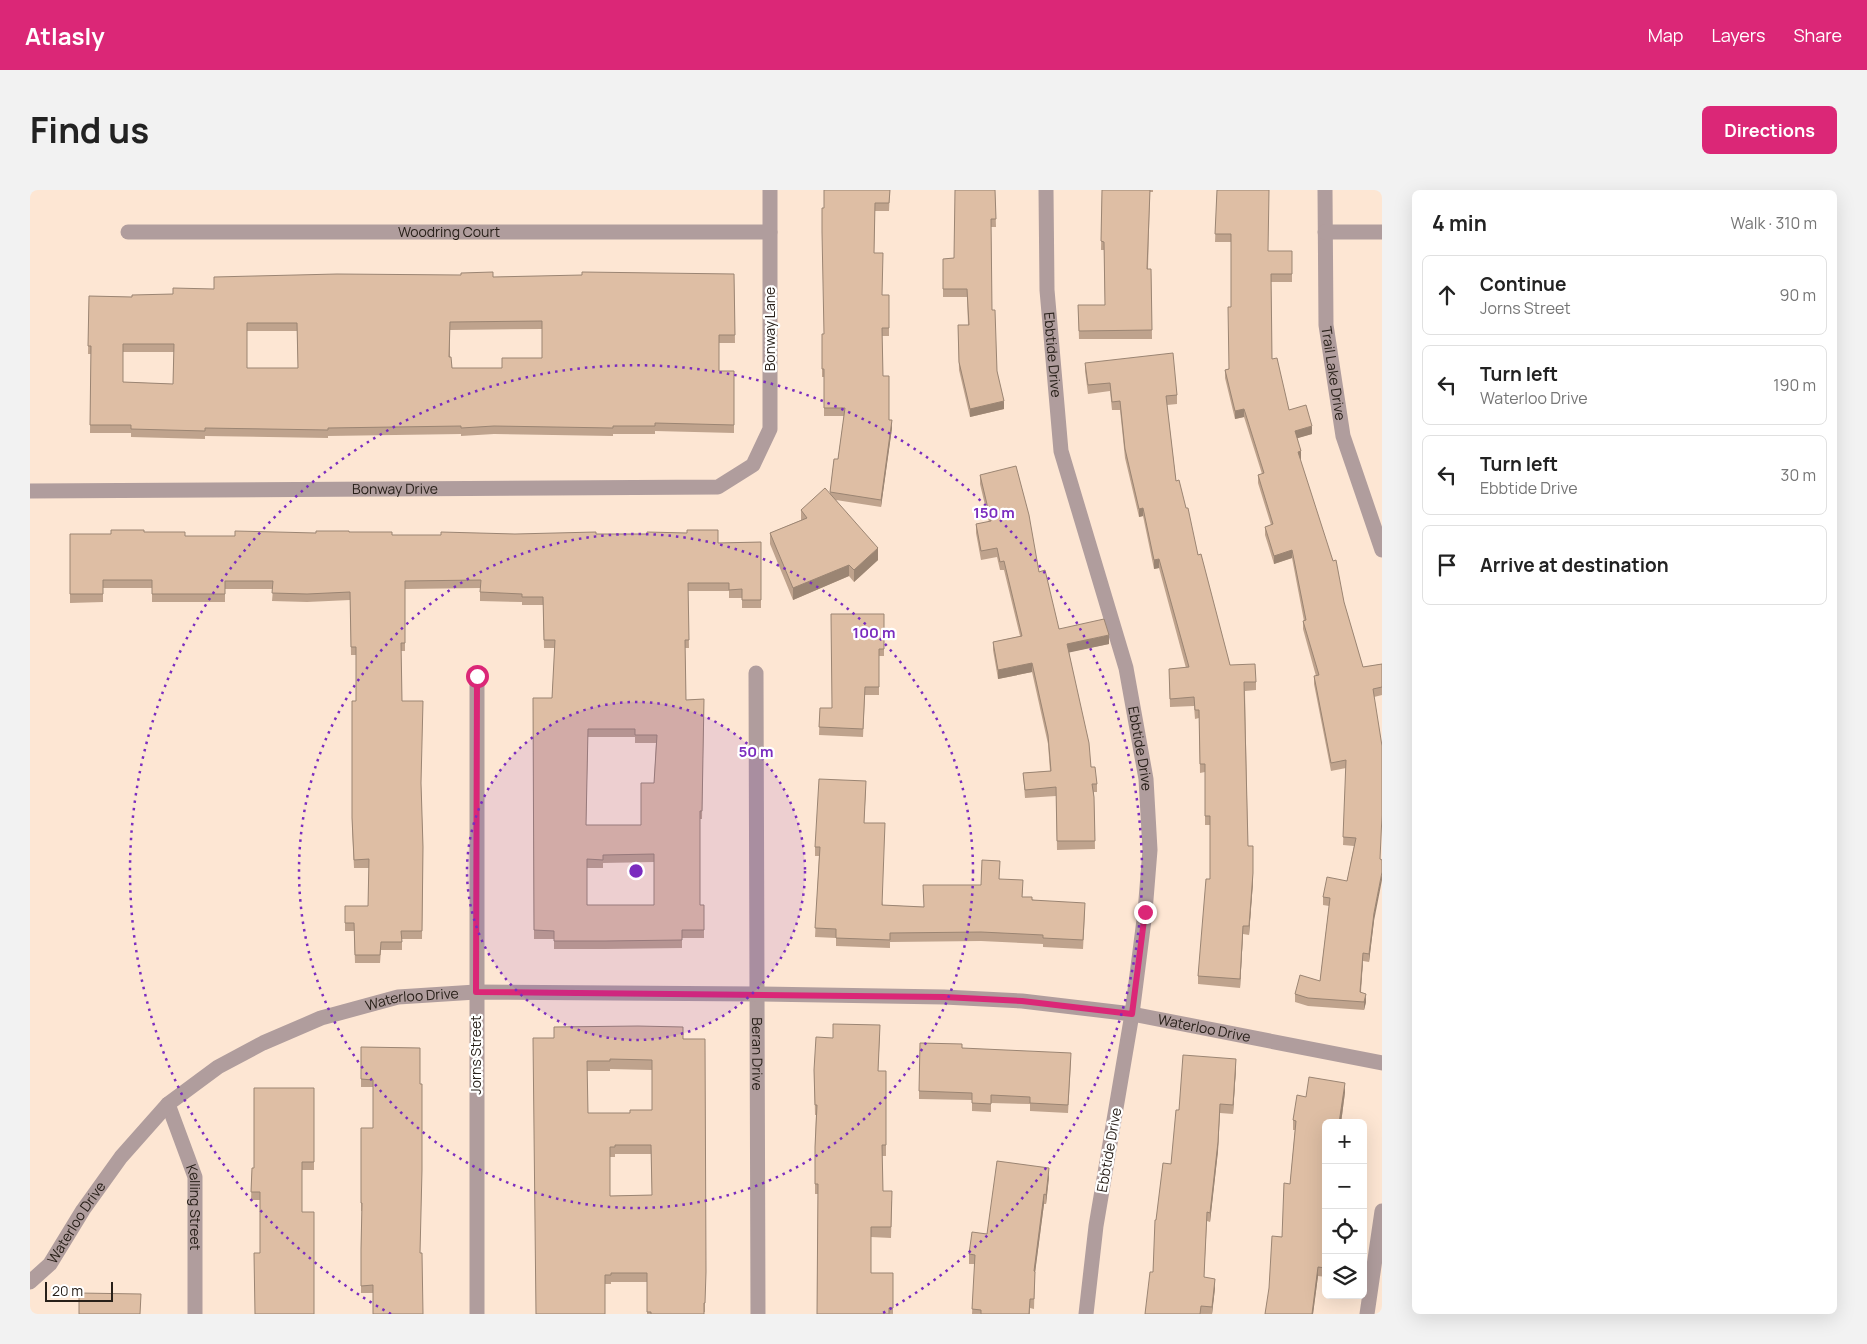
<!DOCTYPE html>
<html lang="en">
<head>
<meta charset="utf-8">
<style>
	body { margin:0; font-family:Manrope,sans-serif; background:#f2f2f2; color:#222 }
	.controls { position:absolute; right:15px; bottom:15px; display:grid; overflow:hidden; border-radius:8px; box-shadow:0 5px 20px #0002 }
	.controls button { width:45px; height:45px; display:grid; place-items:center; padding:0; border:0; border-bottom:1px solid #e0e0e0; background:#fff; color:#222; font:25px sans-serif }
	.scale { position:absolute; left:15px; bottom:12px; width:68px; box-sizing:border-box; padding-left:5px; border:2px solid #282019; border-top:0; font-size:14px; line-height:18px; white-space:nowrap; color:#282019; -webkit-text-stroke:4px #fff; paint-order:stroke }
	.stop { position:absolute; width:15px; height:15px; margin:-11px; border:4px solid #db2777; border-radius:50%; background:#fff }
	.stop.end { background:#db2777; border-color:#fff; box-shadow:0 1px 5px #0008 }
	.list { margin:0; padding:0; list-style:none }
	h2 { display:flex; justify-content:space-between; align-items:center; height:65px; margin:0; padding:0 20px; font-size:21px }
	h2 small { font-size:16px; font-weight:400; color:#767676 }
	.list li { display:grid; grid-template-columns:32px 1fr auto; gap:15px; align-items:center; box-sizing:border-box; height:80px; margin:0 10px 10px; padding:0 10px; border:1px solid #e0e0e0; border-radius:8px }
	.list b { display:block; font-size:19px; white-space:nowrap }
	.list p { margin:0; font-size:16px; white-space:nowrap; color:#767676 }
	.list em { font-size:16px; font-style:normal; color:#767676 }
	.icon { flex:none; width:28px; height:28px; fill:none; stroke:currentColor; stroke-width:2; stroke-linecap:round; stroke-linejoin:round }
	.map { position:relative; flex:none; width:1352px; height:1124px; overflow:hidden; border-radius:8px }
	header { display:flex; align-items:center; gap:30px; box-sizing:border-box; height:70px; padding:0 25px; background:#db2777; color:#fff }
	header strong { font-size:24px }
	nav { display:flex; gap:28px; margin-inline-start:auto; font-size:18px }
	.intro { display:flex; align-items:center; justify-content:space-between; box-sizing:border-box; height:120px; padding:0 30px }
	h1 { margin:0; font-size:35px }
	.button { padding:12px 22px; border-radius:8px; background:#db2777; color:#fff; font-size:18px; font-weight:700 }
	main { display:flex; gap:30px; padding:0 30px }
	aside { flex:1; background:#fff; border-radius:8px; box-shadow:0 5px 20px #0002 }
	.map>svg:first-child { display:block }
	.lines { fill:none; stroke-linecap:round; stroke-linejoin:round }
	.minor { stroke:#b09d9d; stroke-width:15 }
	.wall { fill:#bfa38d; fill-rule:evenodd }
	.shaded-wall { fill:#9b8573 }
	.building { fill:#debea4; stroke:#9b8573; fill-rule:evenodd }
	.route { stroke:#db2777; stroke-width:6 }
	.ring { fill:none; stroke:#7b2cbf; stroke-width:2.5; stroke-dasharray:2.5 5 }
	.labels { text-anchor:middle; stroke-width:4.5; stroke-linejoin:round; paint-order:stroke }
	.street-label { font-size:14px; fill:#282019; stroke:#fff }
	.centre { fill:#7b2cbf; stroke:#fff; stroke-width:2.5 }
	.ring-label { font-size:15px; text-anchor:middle; font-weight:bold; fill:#7b2cbf; stroke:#fff; stroke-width:4.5; stroke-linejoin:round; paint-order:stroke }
</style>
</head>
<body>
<header>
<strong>Atlasly</strong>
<nav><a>Map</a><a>Layers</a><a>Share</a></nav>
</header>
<div class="intro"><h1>Find us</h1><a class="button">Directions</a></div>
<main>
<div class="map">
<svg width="1352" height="1124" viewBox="0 0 1352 1124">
	<rect width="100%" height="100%" fill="#fde6d3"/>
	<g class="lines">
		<g class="minor">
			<path id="s1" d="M1016,0l1,100 14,161 65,217 20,111 4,71 -5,62 -13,102 -36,212 -10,88"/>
			<path id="s2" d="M1295,0l1,135 17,111 39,114"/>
			<path id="s3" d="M98,42h642"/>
			<polyline points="1295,42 1352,42"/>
			<path id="s4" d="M0,301l688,-4 35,-22 17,-36v-239"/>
			<path id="s5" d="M726,483l2,641"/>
			<path id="s6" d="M138,914l27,73v137"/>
			<path id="s7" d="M0,1092l20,-18 33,-54 38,-53 47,-53 50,-37 45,-24 58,-25 77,-21 78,-5 281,2 187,3 78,4 110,13 250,49"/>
			<polyline points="447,1124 447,486"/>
			<polyline points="1337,1124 1352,1021"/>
		</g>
	</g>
	<g class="wall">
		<polygon points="860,0 859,21 845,21 844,63 852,105 859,105 859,146 852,146 853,186 859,230 862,238 851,317 806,310 848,370 824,392 819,386 763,410 740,354 740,343 771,330 771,320 800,303 804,269 808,269 814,226 794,226 794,187 792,187 792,152 794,144 794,18"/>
		<polygon points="965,0 966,37 961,37 962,120 967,181 974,219 940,227 929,180 928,135 938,135 937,107 913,107 913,69 924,68"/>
		<polygon points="1072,0 1123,0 1123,2 1120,2 1118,79 1121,79 1122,149 1049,149 1048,115 1075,115 1074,60 1071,60"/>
		<polygon points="1187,0 1238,61 1262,61 1262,92 1241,92 1242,169 1259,220 1282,244 1267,248 1271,269 1270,270 1333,477 1352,474 1352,505 1344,507 1344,731 1339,772 1333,771 1331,802 1336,812 1334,820 1278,816 1265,812 1265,804 1290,791 1299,716 1293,715 1293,707 1317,691 1324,656 1313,655 1316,578 1301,581 1284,494 1284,486 1286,486 1273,439 1273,431 1274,431 1262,368 1244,374 1235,345 1235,337 1241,335 1228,293 1228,285 1232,284 1214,227 1205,229 1195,188 1195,180 1199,179 1201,117 1201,52 1185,52"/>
		<path d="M704,84l1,69h-16v28h15v62l-79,-2v3h-42v2l-119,-2 -33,2v-2l-133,2v2l-123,-2v3l-74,-2v-4h-41l1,-79h-3l1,-58 43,1 41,-3 41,-5 279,-12zM512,139v29l-40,10h-50l-2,-11v-27zM217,141h50l1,37h-51zM93,162h51l-1,32 -50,-2z"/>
		<polygon points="1055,173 1147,205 1147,214 1137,215 1146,291 1156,318 1168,365 1200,475 1226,492 1226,500 1215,501 1218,656 1223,692 1219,745 1213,744 1210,798 1168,794 1168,786 1180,689 1180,635 1175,635 1175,582 1170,583 1169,528 1165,529 1164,516 1140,517 1139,479 1156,478 1129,378 1124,379 1113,326 1109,327 1095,268 1090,220 1082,220 1080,201 1058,204 1055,181"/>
		<polygon points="950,285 1009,382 1029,439 1079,454 1039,462 1061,577 1067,594 1067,602 1064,602 1064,607 1065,659 1027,660 1026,606 995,608 993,583 1020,581 1018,554 1002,482 968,489 963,460 963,452 990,446 974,380 970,380 967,367 951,370 946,343 946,334 959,332 950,294"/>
		<path d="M114,342l41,4h50l114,-4 43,3h49l74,-1h81l122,9 43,-1v66h-19v-10h-13v-7h-41l1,57h-4l1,52 18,-1 -2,120h-2v86h4v33h-22v10l-77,1h-51v-10h-20l-1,-241h19l3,-50h-11l-1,-43h-21v-3l-42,-1v-13l-75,1v62h-4l1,50 19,85 2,61 -1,92h-20v11h-21l-1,13h-25l-1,-32h-9v-25h23l1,-38h-15l-2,-42 4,-125v-46h-5l-1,-55 -43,2 -35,-1 1,-12h-48v13h-73v-14h-49v14l-33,1v-69h41zM558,547h47v6h21l-2,40 -13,42h-55zM624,672v43h-67v-37h16v-5z"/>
		<polygon points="854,424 854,466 849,466 849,505 835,505 833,547 789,545 790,518 802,518"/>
		<polygon points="836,600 834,633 853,715 894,717 951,695 970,689 993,699 992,707 1055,722 1053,759 1013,757 1013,754 951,751 860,752 860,758 806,756 806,748 785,747 789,666 785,666 785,657"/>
		<polygon points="850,845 848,881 856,881 856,966 852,966 853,1001 862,1012 861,1048 841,1047 841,1083 863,1083 863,1124 787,1124 788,1004 785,1004 785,957 786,925 785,925 784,880 803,848"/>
		<path d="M503,848l172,1v273h-1v2h-57v-32h-36v2h-6zM580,879l42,1v40l-22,3h-42l-1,-42h23zM585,964h36l1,41 -42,1v-39h5z"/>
		<polygon points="331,857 390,858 343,1103 331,1103 331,1059 332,1021 331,1021 331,938 343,938 343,897 331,897"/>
		<polygon points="932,858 1041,871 1038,923 1000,921 1000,914 961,913 961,922 942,921 942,910 889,909 889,901"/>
		<polygon points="1206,878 1203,924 1190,923 1188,961 1180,1032 1177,1031 1174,1087 1185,1098 1182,1124 1115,1124 1123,1082 1126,1030 1141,974 1149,920"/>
		<polygon points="284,898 284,980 272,980 230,1010 221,1010 222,978 224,978"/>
		<polygon points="1315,902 1311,933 1296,933 1296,997 1293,1049 1296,1049 1296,1087 1288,1086 1283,1124 1235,1124 1252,1047 1260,994 1265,940 1263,940 1263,930 1276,907"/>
		<polygon points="1019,987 1016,1014 1014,1014 1005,1082 1004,1119 1000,1118 1000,1124 942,1124 945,1074 939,1074 939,1064 957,1044"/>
	</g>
	<g class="shaded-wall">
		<polygon points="974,211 974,219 940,227 940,219"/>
		<polygon points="1214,219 1214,227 1205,229 1205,221"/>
		<polygon points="862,230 862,238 851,317 851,310"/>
		<polygon points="1282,236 1282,244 1265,249 1265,241"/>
		<polygon points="1271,261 1271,269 1268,270 1268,262"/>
		<polygon points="1113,318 1113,326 1109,327 1109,319"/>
		<polygon points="848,358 848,370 824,392 824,380"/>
		<polygon points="1262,360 1262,368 1244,374 1244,366"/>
		<polygon points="1129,369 1129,378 1124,379 1124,370"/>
		<polygon points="819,375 819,386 763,410 763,398"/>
		<polygon points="1079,445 1079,454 1037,463 1037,454"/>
		<polygon points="1002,473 1002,482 968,489 968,480"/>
		<polygon points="1352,682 1352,690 1344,731 1339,772 1339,764 1344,723"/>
		<polygon points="1223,683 1223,692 1219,745 1219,736"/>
		<polygon points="1213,736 1213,744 1210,798 1210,789"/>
		<polygon points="1333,763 1333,771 1330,810 1330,802"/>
		<polygon points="1336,804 1336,812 1334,820 1334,812"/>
		<polygon points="1206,869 1206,878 1203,924 1203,915"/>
		<polygon points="1315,893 1315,902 1311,933 1309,933"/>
		<polygon points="1190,914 1188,961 1180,1032 1180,1023"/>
		<polygon points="1019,978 1019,987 1016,1014 1016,1005"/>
		<polygon points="1014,1004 1014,1014 1004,1091 1004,1081"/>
		<polygon points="1288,1077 1288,1086 1283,1124 1282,1124"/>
		<polygon points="1185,1089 1185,1098 1182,1124 1182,1117"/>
	</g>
	<g class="building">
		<polygon points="794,0 860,0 859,13 845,13 844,63 853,63 852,105 859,105 859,138 852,138 853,186 859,186 859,230 862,230 851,310 800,302 804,269 808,269 815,218 794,218 794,179 792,179 792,144 794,144 792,42 792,18 794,18"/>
		<polygon points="925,0 965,0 966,29 961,29 962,120 965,120 967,181 974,211 940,219 929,172 928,135 939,135 937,99 913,99 913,69 924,68"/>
		<polygon points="1072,0 1120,0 1117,79 1121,79 1122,140 1049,141 1048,115 1075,115 1074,52 1071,51"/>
		<polygon points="1187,0 1239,0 1238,61 1262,61 1262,84 1241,84 1242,169 1247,168 1259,220 1276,215 1282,236 1265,241 1271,261 1268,262 1303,371 1306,370 1314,412 1333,477 1352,474 1352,497 1343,499 1352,556 1352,625 1350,669 1352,670 1352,682 1344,723 1339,764 1333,763 1330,802 1336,804 1334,812 1278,808 1265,804 1270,785 1290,791 1300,708 1293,707 1297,687 1317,691 1326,648 1313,647 1316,570 1301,573 1284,486 1289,485 1273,431 1276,430 1262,360 1244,366 1235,337 1243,334 1228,285 1234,283 1214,219 1205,221 1195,180 1199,179 1198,117 1201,117 1201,44 1185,44"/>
		<path d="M463,82v5l89,-2v-3l152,2 1,61h-16v36h15v54l-79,-2v3h-42v2l-119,-2 -33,2v-2l-133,2v2l-123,-2v3l-74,-2v-4h-41l1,-79h-3l1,-50 43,1v-2l41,-1v-6l41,1v-12l123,-3 124,1v-2zM512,131v37h-40v10h-50l-1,-11h-2l1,-35zM217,133h50l1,45h-51zM93,154h51l-1,40 -50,-2z"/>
		<polygon points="1143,163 1147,205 1136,206 1146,291 1149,290 1156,318 1158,318 1168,365 1171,364 1200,475 1225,474 1226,492 1214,492 1218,656 1223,656 1223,683 1219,736 1213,736 1210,789 1168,786 1176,689 1180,689 1180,626 1175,626 1175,574 1170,574 1169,520 1165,520 1164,507 1140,509 1139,479 1159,477 1129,369 1124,370 1113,318 1109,319 1095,259 1090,211 1082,212 1080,193 1058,195 1055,173"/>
		<polygon points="986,276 999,325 1009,382 1015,380 1029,439 1074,429 1079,445 1037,454 1059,553 1061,577 1065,577 1067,594 1062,594 1064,607 1065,651 1027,651 1026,597 995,600 993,583 1021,581 1018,545 1002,473 968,480 963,452 992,446 974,371 970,372 967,358 951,361 946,334 961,331 950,285"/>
		<polygon points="795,298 848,358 824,380 819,375 763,398 740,343 777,328 771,320"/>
		<path d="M81,340h33v2h41v4h50v-5l81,2v-2h33v1h43v3h49v-3l74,2 81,-2v2h51v-2l40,1v-3h31v13l43,-1v58h-19v-11l-13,1v-7h-41l1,57h-4l1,60 18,-1 -2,112h-2v94h4v25h-22v10l-77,1h-51v-10l-20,-1 -1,-232h19l3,-58h-11l-1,-43h-21v-3l-42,-2 1,-12 -76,1v62h-4l1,58h21l-2,82 2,64 -1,84h-21l1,11h-21l-1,13h-25l-1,-32h-9v-17h23l1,-47 -15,1 -2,-42v-117h4v-54h-5l-1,-55 -43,2 -35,-1 1,-12h-48v13h-73v-14h-49v14h-33v-60h41zM558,539h47v6h22l-3,48h-13v42h-55zM624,664v51h-67v-46l16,1v-5z"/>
		<polygon points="801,424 854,424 854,459 849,459 849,497 835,497 833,539 789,537 790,518 802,518"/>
		<polygon points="789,589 836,591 834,633 855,633 852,715 894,717 893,695 951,695 952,670 970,671 969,689 993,690 992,707 1002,707 1002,710 1055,713 1053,750 1013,748 1013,745 951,742 860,743 860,750 806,748 806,739 785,738 790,657 785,657"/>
		<polygon points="803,834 850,835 848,881 856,881 856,955 852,955 853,1001 862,1001 861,1037 841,1037 841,1083 863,1083 863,1118 859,1118 859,1124 787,1124 788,994 785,994 785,957 787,915 785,915 784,880 786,847 803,848"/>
		<path d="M608,836l45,1v12h22l1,233 -1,31h-1v11h-53v-2h-4v-39h-36v2h-6v39h-69l-3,-276h21v-11zM580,869l42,1v50h-22v3h-42l-1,-52h23zM585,955h36l1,50 -42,1v-49h5z"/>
		<polygon points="890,853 932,854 932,858 1041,863 1038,915 1000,913 1000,907 961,905 961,914 942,913 942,903 889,901"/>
		<polygon points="331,857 390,858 390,894 392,894 392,980 390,1063 392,1063 393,1124 343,1124 343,1095 331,1096 331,1059 332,1013 331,1013 331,938 343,938 343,890 331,889"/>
		<polygon points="1153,865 1206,869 1203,915 1190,914 1188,952 1180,1023 1177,1022 1174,1087 1185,1089 1182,1117 1171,1116 1170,1124 1115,1124 1120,1082 1123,1082 1125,1030 1126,1030 1133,973 1141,974 1146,920 1149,920"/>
		<polygon points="1279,887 1315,893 1309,933 1296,933 1296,988 1293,1049 1296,1049 1296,1078 1288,1077 1282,1124 1235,1124 1239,1098 1242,1046 1252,1047 1254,993 1260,994 1266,931 1263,930 1267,905 1276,907"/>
		<polygon points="224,898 284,898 284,972 272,972 272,1022 284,1022 284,1124 225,1124 224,1063 230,1063 230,1002 221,1002 222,978 224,978"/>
		<polygon points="967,971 1019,978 1016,1005 1014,1004 1004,1081 1005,1082 1004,1109 1000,1109 999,1124 951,1124 951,1120 942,1119 945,1065 939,1064 942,1042 957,1044"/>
		<polygon points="49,1103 111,1104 110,1124 49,1124"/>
	</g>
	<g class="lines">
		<polyline class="route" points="447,486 446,802 914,807 992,811 1102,824 1115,722"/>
	</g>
	<circle cx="606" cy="681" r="169" fill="#7b2cbf" fill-opacity=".12"/>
	<g class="ring">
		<circle cx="606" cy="681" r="169"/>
		<circle cx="606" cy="681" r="337"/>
		<path d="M361 1124A506 506 0 1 1 851 1124"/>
	</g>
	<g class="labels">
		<g class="street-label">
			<text dy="5" stroke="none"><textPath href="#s3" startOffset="321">Woodring Court</textPath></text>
			<text transform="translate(740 139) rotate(-90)" y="5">Bonway Lane</text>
			<text dy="5" stroke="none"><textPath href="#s1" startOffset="165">Ebbtide Drive</textPath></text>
			<text dy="5" stroke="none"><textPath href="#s2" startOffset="184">Trail Lake Drive</textPath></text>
			<text dy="5" stroke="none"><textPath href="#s4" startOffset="365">Bonway Drive</textPath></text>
			<text dy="5" stroke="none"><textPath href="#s1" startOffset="570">Ebbtide Drive</textPath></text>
			<text dy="5" stroke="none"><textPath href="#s7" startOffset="496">Waterloo Drive</textPath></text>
			<text dy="5" stroke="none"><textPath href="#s7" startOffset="1291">Waterloo Drive</textPath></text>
			<text dy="5" stroke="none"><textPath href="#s5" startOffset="381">Beran Drive</textPath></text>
			<text transform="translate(446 865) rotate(-90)" y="5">Jorns Street</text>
			<text transform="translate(1079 960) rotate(-80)" y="5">Ebbtide Drive</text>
			<text dy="5" stroke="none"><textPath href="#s6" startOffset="108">Kelling Street</textPath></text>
			<text dy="5" stroke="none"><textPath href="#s7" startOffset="76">Waterloo Drive</textPath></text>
		</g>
	</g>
	<circle cx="606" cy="681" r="8" class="centre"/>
	<g class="ring-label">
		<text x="964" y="328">150 m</text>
		<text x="844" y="448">100 m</text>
		<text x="726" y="567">50 m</text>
	</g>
</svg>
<div class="controls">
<button>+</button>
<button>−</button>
<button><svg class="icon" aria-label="locate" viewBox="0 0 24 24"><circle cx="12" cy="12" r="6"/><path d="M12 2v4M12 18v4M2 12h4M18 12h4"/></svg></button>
<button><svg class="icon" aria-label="layers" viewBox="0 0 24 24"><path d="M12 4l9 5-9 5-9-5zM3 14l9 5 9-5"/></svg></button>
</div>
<div class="scale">20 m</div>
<div class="stop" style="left:447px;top:486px"></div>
<div class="stop end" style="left:1115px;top:722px"></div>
</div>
<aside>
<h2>4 min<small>Walk · 310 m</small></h2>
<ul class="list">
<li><svg class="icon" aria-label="ahead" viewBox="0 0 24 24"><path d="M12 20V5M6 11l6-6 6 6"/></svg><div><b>Continue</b><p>Jorns Street</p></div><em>90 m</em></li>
<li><svg class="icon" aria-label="left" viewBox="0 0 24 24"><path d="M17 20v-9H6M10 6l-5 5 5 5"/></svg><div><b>Turn left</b><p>Waterloo Drive</p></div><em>190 m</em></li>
<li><svg class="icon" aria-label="left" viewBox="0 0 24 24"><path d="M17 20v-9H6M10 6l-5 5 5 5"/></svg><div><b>Turn left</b><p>Ebbtide Drive</p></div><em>30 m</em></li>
<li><svg class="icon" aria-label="arrive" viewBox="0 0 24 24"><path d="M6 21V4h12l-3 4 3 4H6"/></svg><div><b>Arrive at destination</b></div></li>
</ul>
</aside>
</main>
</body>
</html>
